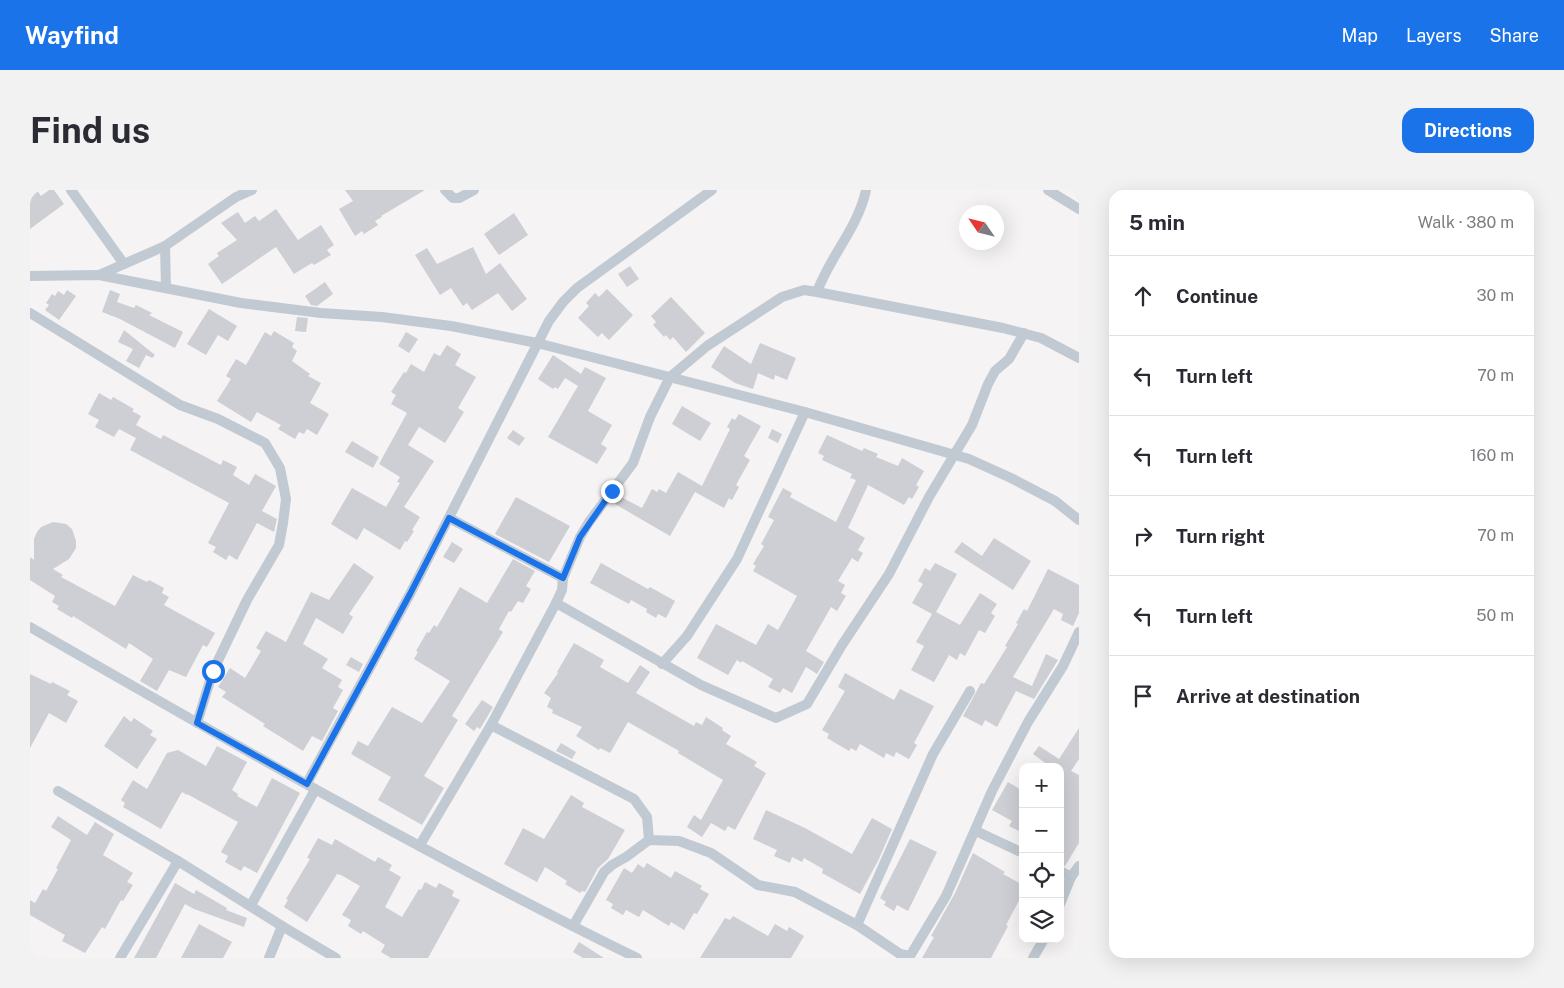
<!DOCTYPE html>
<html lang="en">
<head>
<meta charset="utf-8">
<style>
	body { margin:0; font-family:"Public Sans",sans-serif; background:#f2f2f3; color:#2b2b33 }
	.controls { position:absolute; right:15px; bottom:15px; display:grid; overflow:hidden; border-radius:10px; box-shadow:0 5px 20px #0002 }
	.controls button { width:45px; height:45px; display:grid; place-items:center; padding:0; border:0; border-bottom:1px solid #e1e1e2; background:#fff; color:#2b2b33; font:25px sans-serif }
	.compass { position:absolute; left:929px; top:15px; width:45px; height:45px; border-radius:50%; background:#fff; box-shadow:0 5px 20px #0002; rotate:305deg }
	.stop { position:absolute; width:15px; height:15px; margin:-11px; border:4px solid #1a73e8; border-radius:50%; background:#fff }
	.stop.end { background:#1a73e8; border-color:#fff; box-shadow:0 1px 5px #0008 }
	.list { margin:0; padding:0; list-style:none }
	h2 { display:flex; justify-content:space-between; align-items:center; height:65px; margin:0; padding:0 20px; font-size:21px }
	h2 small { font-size:16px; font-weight:400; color:#7c7c81 }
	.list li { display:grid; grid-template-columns:32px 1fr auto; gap:15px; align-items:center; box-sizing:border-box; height:80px; padding:0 20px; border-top:1px solid #e1e1e2 }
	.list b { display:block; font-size:19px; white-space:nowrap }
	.list em { font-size:16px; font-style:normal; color:#7c7c81 }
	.icon { flex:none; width:28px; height:28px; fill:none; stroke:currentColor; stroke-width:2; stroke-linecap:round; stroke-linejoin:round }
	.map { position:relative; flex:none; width:1049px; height:768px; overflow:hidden; border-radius:15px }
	header { display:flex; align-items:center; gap:30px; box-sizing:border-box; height:70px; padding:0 25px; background:#1a73e8; color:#fff }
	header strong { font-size:24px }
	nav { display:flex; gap:28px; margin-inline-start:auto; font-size:18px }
	.intro { display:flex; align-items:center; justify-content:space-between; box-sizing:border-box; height:120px; padding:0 30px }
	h1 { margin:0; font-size:35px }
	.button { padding:12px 22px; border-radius:15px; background:#1a73e8; color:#fff; font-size:18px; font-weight:700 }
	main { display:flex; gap:30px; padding:0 30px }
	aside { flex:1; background:#fff; border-radius:15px; box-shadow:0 5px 20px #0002 }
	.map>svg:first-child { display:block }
	.building { fill:#cdcfd5 }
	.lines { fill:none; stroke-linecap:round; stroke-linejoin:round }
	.street { stroke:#c1cad2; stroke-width:10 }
	.route { stroke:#1a73e8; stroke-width:6 }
</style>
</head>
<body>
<header>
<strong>Wayfind</strong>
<nav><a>Map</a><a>Layers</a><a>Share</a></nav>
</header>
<div class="intro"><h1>Find us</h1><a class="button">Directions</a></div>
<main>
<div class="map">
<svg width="1049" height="768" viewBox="0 0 1049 768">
	<rect width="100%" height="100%" fill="#f5f3f3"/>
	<g class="building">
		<polygon points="0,0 7,0 11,6 19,0 24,0 34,14 0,39"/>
		<polygon points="315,0 395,0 351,26 352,27 345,31 348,35 334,44 332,41 325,46 309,19 323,11"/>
		<polygon points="246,19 268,50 291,35 304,55 297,60 301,65 284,75 282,73 264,84 246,57 192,94 178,74 189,66 187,63 207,50 191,33 208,22 215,33 225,26 229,31"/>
		<polygon points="484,23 498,45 469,65 454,44"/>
		<polygon points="443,57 456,84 470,73 497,109 482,121 468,103 442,120 437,113 433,116 421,98 410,105 385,65 397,58 407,74"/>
		<polygon points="600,76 609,89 597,97 588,84"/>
		<polygon points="295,92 303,104 287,116 281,115 275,106"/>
		<polygon points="577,99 603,125 579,150 572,143 568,147 548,128 559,116 556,113 565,103 569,107"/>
		<polygon points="37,100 46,106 29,130 15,120 19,115 16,113 22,104 25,106 28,101 34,105"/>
		<polygon points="80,100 90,104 87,112 104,118 106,115 122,123 119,125 153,142 145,158 90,129 72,122"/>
		<polygon points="641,107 675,143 656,162 643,147 640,150 636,145 634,147 623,135 626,132 621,126"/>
		<polygon points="179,119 207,136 198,151 188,145 176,165 157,154"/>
		<polygon points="267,127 278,128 276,142 265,141"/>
		<polygon points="94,140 125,165 122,168 116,165 109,178 96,171 103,159 88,152"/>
		<polygon points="244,141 264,153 262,157 267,161 262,171 280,184 278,186 291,193 280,213 299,224 287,245 277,239 274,244 269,242 265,249 248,239 251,235 227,222 221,232 187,211 201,189 196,186 206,169 216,175 235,142 241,146"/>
		<polygon points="376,142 388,149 379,163 368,156"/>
		<polygon points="730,153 766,168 757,190 745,185 744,190 728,183 723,199 705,193 681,177 694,156 721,174"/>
		<polygon points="417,155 431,164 425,175 446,187 428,218 434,222 415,253 389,237 378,255 404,271 374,317 390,327 382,340 384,341 377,352 375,351 370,360 334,338 327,350 301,334 322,298 356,317 370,293 367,292 370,287 349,274 377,223 361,214 366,205 361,202 374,182 376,183 381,174 394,182 404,163 410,166"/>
		<polygon points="523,165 551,184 555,177 576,188 558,221 582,235 571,254 577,258 567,274 518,247 548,196 535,188 528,199 525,197 523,199 508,189"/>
		<polygon points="69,203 81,210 83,207 104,219 102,221 111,226 106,235 131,249 133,245 191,275 193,270 207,277 203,285 219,295 225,284 246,296 232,321 247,329 244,342 227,333 207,370 199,365 196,370 183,362 186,357 178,353 199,313 100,260 106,248 89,239 84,247 65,237 69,230 58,224"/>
		<polygon points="652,216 681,233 670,251 642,234"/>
		<polygon points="709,224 731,236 714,266 720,270 706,295 709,297 702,310 699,308 694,318 665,302 640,346 585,314 589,306 612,318 622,299 627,302 629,299 636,303 648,282 672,296 700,239 697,237 702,228 705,230"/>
		<polygon points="742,239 752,244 748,253 738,248"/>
		<polygon points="483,240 495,248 489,256 477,248"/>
		<polygon points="797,245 832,261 834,258 848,264 846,267 868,276 872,268 894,281 886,295 889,297 882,309 879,307 874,315 838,295 818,338 835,348 828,360 833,363 828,372 822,368 808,391 815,395 811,403 816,406 807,421 801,417 776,461 794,472 787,484 776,477 762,503 753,498 750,503 738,497 743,489 712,471 711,473 707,470 698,485 667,468 686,434 726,455 738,434 748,440 767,406 723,381 726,376 723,374 734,356 731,354 744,330 738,327 753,298 762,303 760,307 806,332 826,290 820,288 822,284 792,270 794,266 788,263"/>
		<polygon points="322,251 349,267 343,278 315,262"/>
		<polygon points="486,307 540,336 519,372 465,344"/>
		<polygon points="23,332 36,334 42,339 46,351 46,358 39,369 23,379 33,385 31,387 85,416 103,385 117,392 119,390 134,398 132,403 139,407 134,415 185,443 177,457 173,455 156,487 139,480 127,501 110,491 123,469 99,453 96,459 43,426 42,428 27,419 29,416 22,412 25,406 0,390 0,367 4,370 4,349 7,342 11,337"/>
		<polygon points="964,348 1001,371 983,400 924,362 932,352 952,366"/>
		<polygon points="422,352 433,359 424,373 413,367"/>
		<polygon points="483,369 505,381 496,396 501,399 493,413 488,411 481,422 479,421 469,439 473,442 422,526 428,530 394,586 414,598 392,635 348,610 361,587 321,564 328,551 338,556 362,517 392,533 420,491 384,469 388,462 386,461 397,442 399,443 404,435 407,437 430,397 457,413"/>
		<polygon points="324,373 344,387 319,424 323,427 313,444 286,428 273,454 298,469 292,478 312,490 308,497 313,500 303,518 308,521 292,551 282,546 273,561 233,536 235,534 192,507 196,502 188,497 200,478 215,488 231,461 226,458 236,441 256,452 281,402 299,410"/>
		<polygon points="571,373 618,399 620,397 645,411 636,428 628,424 626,428 616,422 617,419 601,410 599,414 560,393"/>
		<polygon points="905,373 927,384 906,422 930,435 950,403 967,414 961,423 965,426 955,443 949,440 935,466 930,463 927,470 919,465 904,492 881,480 894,456 886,452 902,424 882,413 893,394 888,391 895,378 900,381"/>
		<polygon points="1018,379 1049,395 1049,423 1043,436 1031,430 1033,424 1024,419 983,487 1002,496 1016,464 1028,470 1004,509 986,501 967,537 955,530 952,536 933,526 951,493 954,494 977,457 975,456 988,434 986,433 994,419 997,421"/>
		<polygon points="544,453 574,470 570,477 598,493 610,475 620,482 606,503 664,536 666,532 672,535 676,527 693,538 692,540 701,546 696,554 727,572 724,576 736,583 705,640 698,636 695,641 681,633 672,647 657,637 664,625 671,630 693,590 648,563 649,561 598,532 580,563 570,558 569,560 546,546 552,537 522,523 523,520 517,517 521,508 514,503 528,483 527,482"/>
		<polygon points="321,467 333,474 329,482 316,475"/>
		<polygon points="815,483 864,510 870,499 904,516 884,553 887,555 879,569 866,562 864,567 856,563 854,568 830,554 826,561 821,558 819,561 797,548 799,544 792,540 815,501 808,497"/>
		<polygon points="0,484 21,494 22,492 40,501 37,505 48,511 36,533 19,523 0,558"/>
		<polygon points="452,510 463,517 450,539 447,537 444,541 435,534"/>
		<polygon points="94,526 101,532 104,528 123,541 120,545 127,549 107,579 74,556"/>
		<polygon points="1049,538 1049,569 1041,581 1049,585 1049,653 1035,676 1030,674 1030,577 1021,577 1003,564 1009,556 1029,569"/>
		<polygon points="531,553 546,562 542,569 526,561"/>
		<polygon points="187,556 217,572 202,600 208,604 207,606 227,617 242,588 270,603 227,683 214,676 211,681 195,672 198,666 191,662 208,632 157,604 157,605 152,602 131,639 93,617 95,613 91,610 103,590 117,599 137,563 148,560 176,576"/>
		<polygon points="978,592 993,601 993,637 991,636 989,641 979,636 982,631 962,620"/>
		<polygon points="541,605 554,613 552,617 595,640 578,669 568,678 555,702 552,701 550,703 535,694 537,691 515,677 507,692 474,674 493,638 514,649"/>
		<polygon points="736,620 775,638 822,664 842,628 862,639 848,671 830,704 792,683 793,679 774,668 772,672 762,667 760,673 744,666 747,660 723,649"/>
		<polygon points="28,626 57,645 65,632 84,644 73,665 103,683 97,692 103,695 93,711 91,710 75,739 72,737 55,763 32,751 35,745 0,725 0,710 5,713 13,699 16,701 28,679 26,678 41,650 21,637"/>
		<polygon points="288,648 302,655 305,649 345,672 348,667 362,675 359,680 371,687 355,717 372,727 389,699 391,700 395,692 406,698 409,693 424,701 422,706 430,710 398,768 361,768 351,762 355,755 333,741 331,744 318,736 321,730 312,725 330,696 311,685 307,684 277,732 254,717 258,710 256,709 280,669 277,668"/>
		<polygon points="880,649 907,662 878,721 867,715 864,721 854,715 856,712 850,708"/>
		<polygon points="943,663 975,682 973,684 993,695 993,703 976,735 978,736 961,768 892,768 904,747 901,746 925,703"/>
		<polygon points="617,673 641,688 645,681 672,696 670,699 679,704 667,724 664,723 654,740 641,732 639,736 613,720 609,727 596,720 593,725 581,718 583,714 576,710 594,678 602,683 608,674 614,678"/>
		<polygon points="145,693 164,704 166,700 197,718 196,720 217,728 214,737 164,719 155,714 126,768 104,768"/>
		<polygon points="703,726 738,746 745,734 757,741 759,737 774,746 761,768 670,768 695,728 700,730"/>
		<polygon points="169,734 202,752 193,768 151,768"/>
		<polygon points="549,752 574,768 553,768 543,762"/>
	</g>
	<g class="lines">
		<g class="street">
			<polyline points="41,0 94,74"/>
			<polyline points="415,0 423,8 429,8 444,0"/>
			<polyline points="1018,0 1049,19"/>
			<polyline points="135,56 136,98"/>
			<polyline points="69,85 135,56 206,7 222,0"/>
			<polyline points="0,86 69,85 211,113 291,123 352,127 421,136 507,153 775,222 939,269 981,288 1025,311 1049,330"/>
			<path d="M787,102c13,-36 41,-64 49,-102"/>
			<polyline points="0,123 150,215 188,229 235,253 250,278 256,309 253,333 249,355 217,410 183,481 167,533"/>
			<polyline points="533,388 550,347 559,332 603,273 620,227 640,187 677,156 752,107 774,100 787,102 973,138 1011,148 1049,168"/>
			<polyline points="526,413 671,495 746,528 777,514 812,455 859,384 899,307 942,235 958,194 965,181 979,169 994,143"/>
			<path d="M0,437c200,115 400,230 607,331"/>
			<polyline points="632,474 657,446 707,369 775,222"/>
			<polyline points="461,535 604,609 617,627 619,650"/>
			<polyline points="277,593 380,404 519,131 533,112 547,98 682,0"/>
			<polyline points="28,601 148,671 252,736 306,768"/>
			<polyline points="946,641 993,663"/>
			<polyline points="390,655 461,535 526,413 532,400 533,388 419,328"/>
			<polyline points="1030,681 1041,687"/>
			<polyline points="1030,714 1041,687 1049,676"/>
			<polyline points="221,715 285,600"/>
			<polyline points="827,735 903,564 940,501"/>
			<polyline points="543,736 569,691 574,682 582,675 596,667 619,650 649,651 681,663 728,695 765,702 827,735 870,764 880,766 916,706 962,601 998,532 1033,476 1049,442"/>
			<polyline points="90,768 148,671"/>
			<polyline points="239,768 252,736"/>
			<polyline points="1003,768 1014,749"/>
		</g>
	</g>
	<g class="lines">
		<polyline class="route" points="183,481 167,533 277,594 380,404 419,328 533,388 550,347 582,301"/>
	</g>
</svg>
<div class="controls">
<button>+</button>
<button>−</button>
<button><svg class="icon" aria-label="locate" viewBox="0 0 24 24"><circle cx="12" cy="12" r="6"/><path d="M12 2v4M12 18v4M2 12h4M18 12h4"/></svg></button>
<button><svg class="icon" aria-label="layers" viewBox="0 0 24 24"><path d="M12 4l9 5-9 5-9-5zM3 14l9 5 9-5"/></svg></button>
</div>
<svg class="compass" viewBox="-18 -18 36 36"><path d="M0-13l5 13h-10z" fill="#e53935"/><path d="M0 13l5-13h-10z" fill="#7c7c81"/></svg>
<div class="stop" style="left:183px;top:481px"></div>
<div class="stop end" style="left:582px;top:301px"></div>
</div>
<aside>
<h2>5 min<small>Walk · 380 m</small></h2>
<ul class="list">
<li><svg class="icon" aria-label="ahead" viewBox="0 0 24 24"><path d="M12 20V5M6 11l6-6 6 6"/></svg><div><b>Continue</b></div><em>30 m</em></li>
<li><svg class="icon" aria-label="left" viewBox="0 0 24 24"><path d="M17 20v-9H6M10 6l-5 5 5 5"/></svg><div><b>Turn left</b></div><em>70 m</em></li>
<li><svg class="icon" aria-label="left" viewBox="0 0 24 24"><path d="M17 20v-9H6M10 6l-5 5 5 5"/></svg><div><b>Turn left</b></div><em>160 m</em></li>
<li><svg class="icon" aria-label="right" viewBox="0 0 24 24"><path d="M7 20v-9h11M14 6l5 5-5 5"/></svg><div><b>Turn right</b></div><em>70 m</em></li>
<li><svg class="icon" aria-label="left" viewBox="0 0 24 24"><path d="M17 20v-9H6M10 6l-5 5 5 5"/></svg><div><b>Turn left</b></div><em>50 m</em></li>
<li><svg class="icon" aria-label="arrive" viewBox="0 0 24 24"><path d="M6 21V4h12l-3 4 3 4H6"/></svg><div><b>Arrive at destination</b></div></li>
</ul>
</aside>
</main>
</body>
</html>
